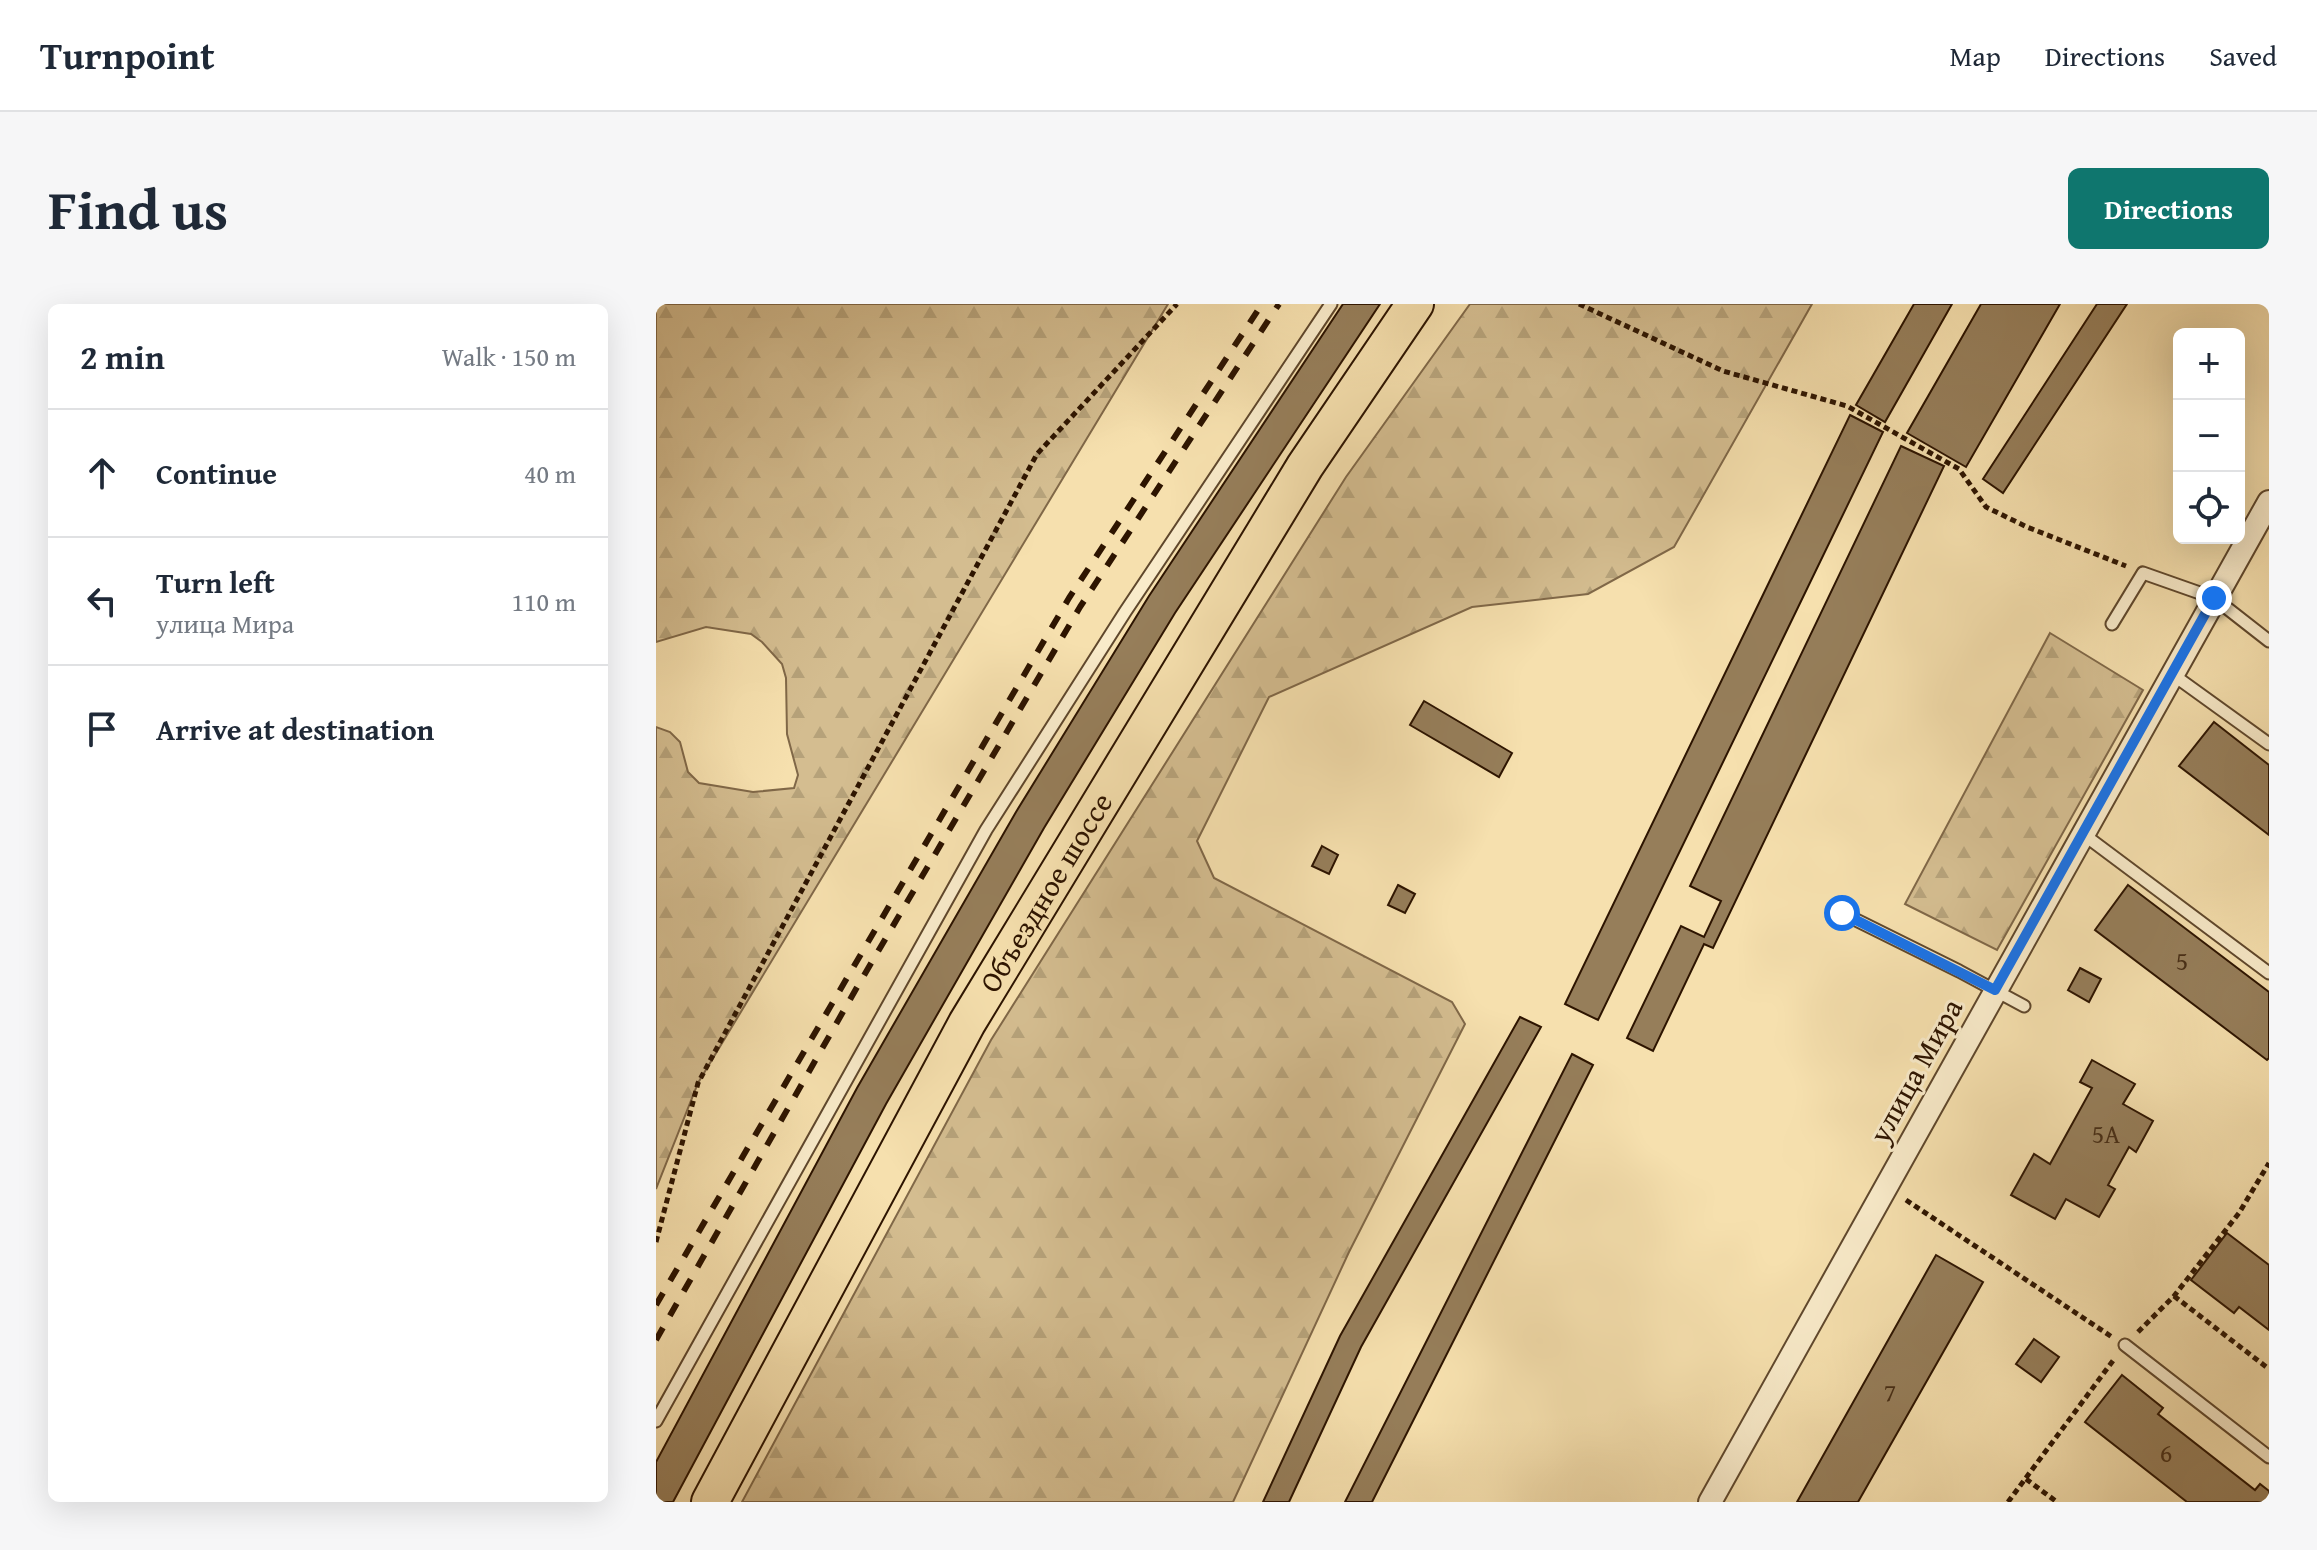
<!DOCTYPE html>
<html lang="en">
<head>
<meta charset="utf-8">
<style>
	body { margin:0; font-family:"Gentium Book Plus",serif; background:#f6f6f7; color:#1f2937 }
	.controls { position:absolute; right:24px; top:24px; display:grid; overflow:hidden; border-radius:12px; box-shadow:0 8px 32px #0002 }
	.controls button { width:72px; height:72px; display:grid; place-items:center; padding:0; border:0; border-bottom:2px solid #e0e1e3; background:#fff; color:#1f2937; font:40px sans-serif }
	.stop { position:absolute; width:24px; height:24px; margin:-18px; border:6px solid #1a73e8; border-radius:50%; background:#fff }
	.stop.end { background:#1a73e8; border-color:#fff; box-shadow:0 2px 8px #0008 }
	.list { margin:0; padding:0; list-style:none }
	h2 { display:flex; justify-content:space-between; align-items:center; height:104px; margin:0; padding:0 32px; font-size:34px }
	h2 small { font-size:26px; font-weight:400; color:#747a83 }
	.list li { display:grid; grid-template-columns:52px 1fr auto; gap:24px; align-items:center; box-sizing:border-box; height:128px; padding:0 32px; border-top:2px solid #e0e1e3 }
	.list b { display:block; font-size:30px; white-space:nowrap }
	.list p { margin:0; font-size:26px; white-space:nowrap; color:#747a83 }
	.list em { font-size:26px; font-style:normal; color:#747a83 }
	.icon { flex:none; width:44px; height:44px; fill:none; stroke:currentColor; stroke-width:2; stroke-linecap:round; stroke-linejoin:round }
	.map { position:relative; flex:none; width:1613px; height:1198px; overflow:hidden; border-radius:12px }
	header { display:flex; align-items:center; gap:48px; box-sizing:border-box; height:112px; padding:0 40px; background:#fff; border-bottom:2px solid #e0e1e3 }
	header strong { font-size:38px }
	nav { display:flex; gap:44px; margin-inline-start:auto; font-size:28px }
	.intro { display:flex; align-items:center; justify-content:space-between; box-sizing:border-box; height:192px; padding:0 48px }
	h1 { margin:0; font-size:56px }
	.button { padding:20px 36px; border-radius:12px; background:#0f766e; color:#fff; font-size:28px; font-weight:700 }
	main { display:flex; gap:48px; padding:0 48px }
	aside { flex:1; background:#fff; border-radius:12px; box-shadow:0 8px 32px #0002 }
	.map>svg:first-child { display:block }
	.forest { fill:url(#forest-firs); stroke:#806848; stroke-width:2 }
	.building { fill:#967e5a; stroke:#2d1400; stroke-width:2 }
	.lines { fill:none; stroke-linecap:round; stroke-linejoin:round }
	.lane-casing { stroke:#5f472c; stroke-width:15 }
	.street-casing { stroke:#5f472c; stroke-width:26 }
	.primary-casing { stroke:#2d1400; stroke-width:40 }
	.path { stroke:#2d1400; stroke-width:5; stroke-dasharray:6 4; stroke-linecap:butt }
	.lane { stroke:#f9ebca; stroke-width:11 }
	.street { stroke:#f9ebca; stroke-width:22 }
	.primary { stroke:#f6e0ae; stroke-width:36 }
	.rail { stroke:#2d1400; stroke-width:6; stroke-dasharray:14 14; stroke-linecap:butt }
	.route { stroke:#1a73e8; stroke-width:10 }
	.labels { text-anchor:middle; stroke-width:6; stroke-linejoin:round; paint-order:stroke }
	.number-label { font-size:26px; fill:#472e16 }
	.street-label { font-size:30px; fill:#2d1400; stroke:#f9ebca }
</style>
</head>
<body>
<header>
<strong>Turnpoint</strong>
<nav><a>Map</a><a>Directions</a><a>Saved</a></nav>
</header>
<div class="intro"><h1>Find us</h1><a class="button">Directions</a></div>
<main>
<aside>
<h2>2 min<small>Walk · 150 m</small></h2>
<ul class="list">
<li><svg class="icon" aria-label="ahead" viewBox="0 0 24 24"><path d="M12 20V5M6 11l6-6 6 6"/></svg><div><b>Continue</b></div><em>40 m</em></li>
<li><svg class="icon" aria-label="left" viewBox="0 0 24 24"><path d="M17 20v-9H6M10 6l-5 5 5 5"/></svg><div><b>Turn left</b><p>улица Мира</p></div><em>110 m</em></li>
<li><svg class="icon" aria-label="arrive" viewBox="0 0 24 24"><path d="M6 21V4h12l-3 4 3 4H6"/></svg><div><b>Arrive at destination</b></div></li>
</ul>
</aside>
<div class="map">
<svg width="1613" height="1198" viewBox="0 0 1613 1198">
	<defs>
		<pattern id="forest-firs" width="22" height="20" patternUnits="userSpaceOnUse" patternTransform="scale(2)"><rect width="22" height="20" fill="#d4bd90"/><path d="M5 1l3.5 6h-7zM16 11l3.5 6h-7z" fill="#b6a27a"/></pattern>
	</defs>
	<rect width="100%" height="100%" fill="#f6e0ae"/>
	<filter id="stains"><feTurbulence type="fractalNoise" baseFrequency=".0025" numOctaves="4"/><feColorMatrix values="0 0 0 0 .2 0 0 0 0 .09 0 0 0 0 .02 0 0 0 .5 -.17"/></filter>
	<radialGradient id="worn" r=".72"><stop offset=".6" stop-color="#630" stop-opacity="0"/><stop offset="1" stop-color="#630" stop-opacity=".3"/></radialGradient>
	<g class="forest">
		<polygon points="0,0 512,0 42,779 0,885 0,423 14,428 24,438 32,468 43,479 97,488 138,484 142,471 131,430 130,374 126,360 106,338 95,330 50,323 0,338"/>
		<polygon points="814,0 1156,0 1018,243 932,290 816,303 613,393 541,537 558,574 796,698 809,720 693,948 577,1198 86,1198 335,736 690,173"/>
		<polygon points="1394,329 1487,386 1341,646 1249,600"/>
	</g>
	<g class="building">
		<polygon points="687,0 724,0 519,309 388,524 230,800 17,1198 0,1198 0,1158 201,784 360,508 493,292"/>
		<polygon points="1258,0 1296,0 1229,118 1200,101"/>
		<polygon points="1325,0 1404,0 1310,163 1251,129"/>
		<polygon points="1441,0 1471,0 1347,189 1327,175"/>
		<polygon points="1194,111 1227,128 942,716 909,700"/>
		<polygon points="1245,142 1288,162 1057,644 1048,640 997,747 971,734 1025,622 1048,633 1065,597 1034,582"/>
		<polygon points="768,397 856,449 843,473 754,421"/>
		<polygon points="1558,418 1613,461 1613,531 1523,462"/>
		<polygon points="666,542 682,551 673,570 656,562"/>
		<polygon points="742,581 759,590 749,609 732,601"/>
		<polygon points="1472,581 1613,688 1613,754 1611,756 1439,626"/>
		<polygon points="1424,664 1445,675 1433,698 1412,686"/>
		<polygon points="864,713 885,723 705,1043 633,1198 607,1198 684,1032"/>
		<polygon points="916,750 937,761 716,1198 689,1198"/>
		<polygon points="1436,756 1479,780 1467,800 1497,817 1480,848 1473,843 1452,881 1459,885 1443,913 1410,895 1399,915 1355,891 1378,850 1394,860 1436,784 1424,778"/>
		<polygon points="1571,929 1613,961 1613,1026 1583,1003 1578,1009 1535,976"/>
		<polygon points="1280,951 1327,978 1202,1198 1141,1198"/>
		<polygon points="1378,1035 1403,1053 1385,1078 1360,1060"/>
		<polygon points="1466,1071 1507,1104 1502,1110 1599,1186 1604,1180 1613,1187 1613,1198 1531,1198 1429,1118"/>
	</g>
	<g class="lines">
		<defs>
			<g id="lane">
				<polyline points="1456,320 1487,269 1558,294 1613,337"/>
				<polyline points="1516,370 1613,440"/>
				<polyline points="1427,530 1613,669"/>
				<polyline points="1186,609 1303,667 1368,702"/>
				<polyline points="1469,1041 1613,1153"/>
				<polyline points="0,1117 330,526 469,308 675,0"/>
			</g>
			<polyline id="street" points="1054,1198 1613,198"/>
			<g id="primary">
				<path id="s1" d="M54,1198l257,-479 338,-557 110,-162"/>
			</g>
		</defs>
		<use href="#lane" class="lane-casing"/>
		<use href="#street" class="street-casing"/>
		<use href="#primary" class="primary-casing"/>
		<g class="path">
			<polyline points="923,0 1067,67 1191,102 1303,165 1330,203 1371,223 1470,262"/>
			<polyline points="1250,896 1456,1033"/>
			<polyline points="0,938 42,779 381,150 521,0"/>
			<polyline points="1518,992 1613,1065"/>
			<polyline points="1482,1028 1518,992 1583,909 1613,859"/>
			<polyline points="1370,1175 1401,1198"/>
			<polyline points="1352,1198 1459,1054"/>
		</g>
		<use href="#lane" class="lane"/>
		<use href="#street" class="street"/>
		<use href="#primary" class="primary"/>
		<g class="rail">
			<polyline points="0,1001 413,294 606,0"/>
			<polyline points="0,1036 200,685 424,303 623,0"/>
		</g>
	</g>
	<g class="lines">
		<polyline class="route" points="1186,609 1339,686 1558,294"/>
	</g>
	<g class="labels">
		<g class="number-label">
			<text x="1526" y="666">5</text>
			<text x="1450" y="839">5А</text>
			<text x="1234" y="1097">7</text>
			<text x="1510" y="1158">6</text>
		</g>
		<g class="street-label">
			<text dy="10" stroke="none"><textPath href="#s1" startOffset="696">Объездное шоссе</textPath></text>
			<text transform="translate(1260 767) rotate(-61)" y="10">улица Мира</text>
		</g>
	</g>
	<rect width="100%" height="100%" filter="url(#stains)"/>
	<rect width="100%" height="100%" fill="url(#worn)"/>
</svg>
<div class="controls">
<button>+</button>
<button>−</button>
<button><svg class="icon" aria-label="locate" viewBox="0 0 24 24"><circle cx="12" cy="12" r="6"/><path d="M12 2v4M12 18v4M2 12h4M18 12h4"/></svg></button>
</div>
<div class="stop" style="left:1186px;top:609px"></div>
<div class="stop end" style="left:1558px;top:294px"></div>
</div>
</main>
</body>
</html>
